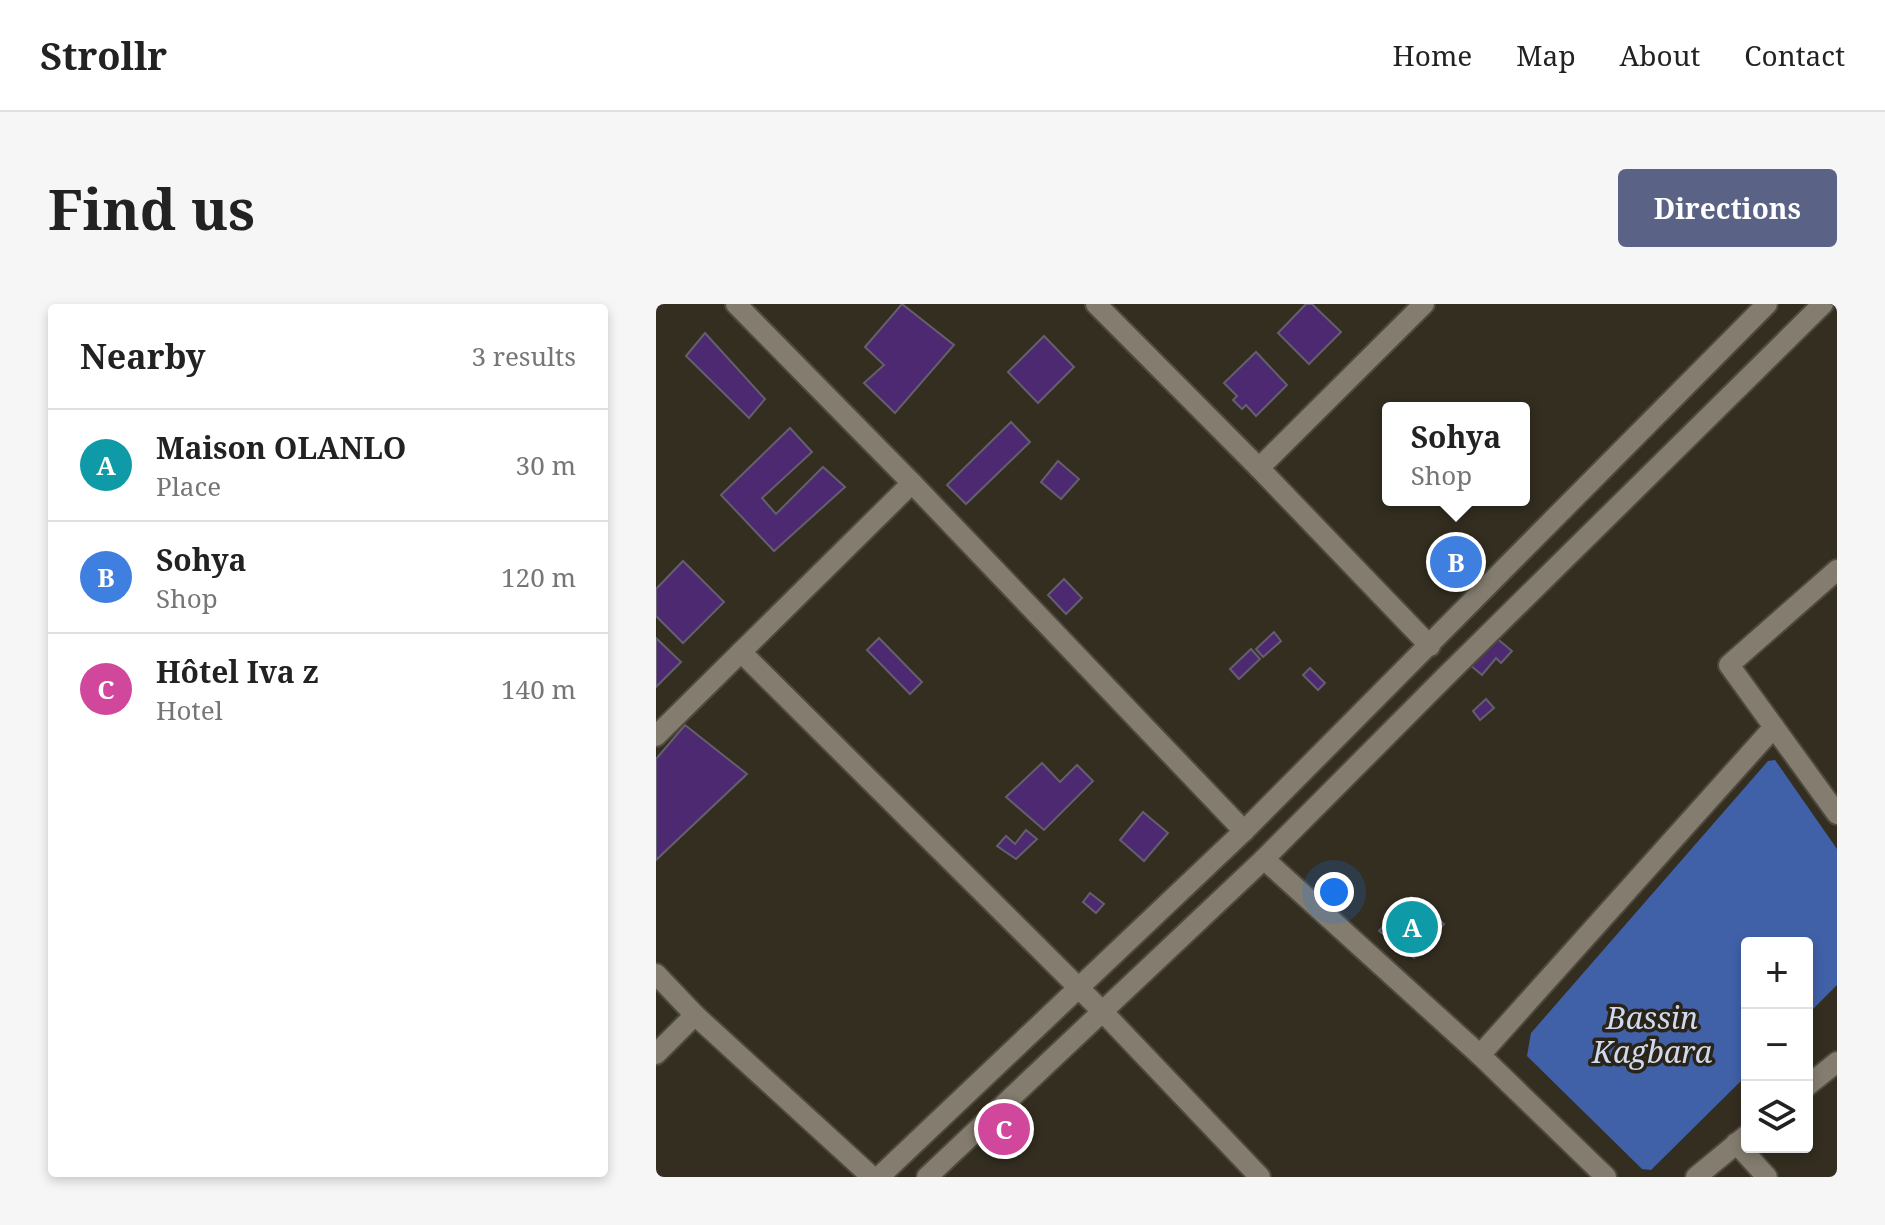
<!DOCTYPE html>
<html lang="en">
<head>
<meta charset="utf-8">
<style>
	body { margin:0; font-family:"Noto Serif",serif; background:#f6f6f6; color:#222 }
	.controls { position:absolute; right:24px; bottom:24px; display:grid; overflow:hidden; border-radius:8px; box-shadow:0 4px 12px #0003 }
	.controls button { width:72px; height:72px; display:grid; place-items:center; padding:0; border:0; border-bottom:2px solid #e0e0e0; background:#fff; color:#222; font:40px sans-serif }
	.you { position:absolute; left:678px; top:588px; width:28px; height:28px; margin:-20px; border:6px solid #fff; border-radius:50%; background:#1a73e8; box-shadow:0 0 0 12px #1a73e833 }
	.badge { display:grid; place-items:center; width:52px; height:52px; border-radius:50%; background:#5a6385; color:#fff; font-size:26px; font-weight:700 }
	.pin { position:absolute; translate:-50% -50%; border:4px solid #fff; box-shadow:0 2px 8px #0006 }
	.popup { position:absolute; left:726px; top:98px; width:148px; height:104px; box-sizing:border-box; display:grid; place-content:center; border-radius:8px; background:#fff; filter:drop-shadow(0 2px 6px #0005); font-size:26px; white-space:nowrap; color:#767676 }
	.popup b { font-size:30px; color:#222 }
	.popup::after { content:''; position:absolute; left:50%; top:100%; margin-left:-16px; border:16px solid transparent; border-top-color:#fff }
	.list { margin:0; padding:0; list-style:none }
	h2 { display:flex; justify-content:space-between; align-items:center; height:104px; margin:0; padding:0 32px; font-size:34px }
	h2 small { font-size:26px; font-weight:400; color:#767676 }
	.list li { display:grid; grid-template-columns:52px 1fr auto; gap:24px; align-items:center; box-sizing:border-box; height:112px; padding:0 32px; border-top:2px solid #e0e0e0 }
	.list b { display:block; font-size:30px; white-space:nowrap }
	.list p { margin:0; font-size:26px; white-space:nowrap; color:#767676 }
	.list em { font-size:26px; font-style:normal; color:#767676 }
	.icon { flex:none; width:44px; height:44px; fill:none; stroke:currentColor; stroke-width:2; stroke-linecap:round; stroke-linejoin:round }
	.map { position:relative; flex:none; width:1181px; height:873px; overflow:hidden; border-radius:8px }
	header { display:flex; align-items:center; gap:48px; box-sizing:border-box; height:112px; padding:0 40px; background:#fff; border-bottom:2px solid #e0e0e0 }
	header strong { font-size:38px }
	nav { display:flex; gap:44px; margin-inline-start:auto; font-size:28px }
	.intro { display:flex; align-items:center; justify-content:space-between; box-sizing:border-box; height:192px; padding:0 48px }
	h1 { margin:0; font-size:56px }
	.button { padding:20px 36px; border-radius:8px; background:#5a6385; color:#fff; font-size:28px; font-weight:700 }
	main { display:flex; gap:48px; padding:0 48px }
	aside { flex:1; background:#fff; border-radius:8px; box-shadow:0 4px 12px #0003 }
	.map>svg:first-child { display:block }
	.water { fill:#4061a8 }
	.building { fill:#4c2971; stroke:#645f6d; stroke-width:2 }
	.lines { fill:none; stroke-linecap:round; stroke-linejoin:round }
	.minor-casing { stroke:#4e493e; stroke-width:24 }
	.minor { stroke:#847d6f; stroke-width:20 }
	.labels { text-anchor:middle; stroke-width:7; stroke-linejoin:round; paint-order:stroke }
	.water-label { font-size:30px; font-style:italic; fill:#d0daee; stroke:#2a2418 }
</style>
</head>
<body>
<header>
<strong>Strollr</strong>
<nav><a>Home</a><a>Map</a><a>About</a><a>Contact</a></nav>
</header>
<div class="intro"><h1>Find us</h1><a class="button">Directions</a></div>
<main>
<aside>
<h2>Nearby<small>3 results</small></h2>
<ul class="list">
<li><span class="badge" style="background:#0f9aa8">A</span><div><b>Maison OLANLO</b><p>Place</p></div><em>30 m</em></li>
<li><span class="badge" style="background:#3f7fe0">B</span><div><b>Sohya</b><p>Shop</p></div><em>120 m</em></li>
<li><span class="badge" style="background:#d1479c">C</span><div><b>Hôtel Iva z</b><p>Hotel</p></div><em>140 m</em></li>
</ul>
</aside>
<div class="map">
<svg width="1181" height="873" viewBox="0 0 1181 873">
	<rect width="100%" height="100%" fill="#342e21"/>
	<polygon class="water" points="1119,456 1181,545 1181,681 1151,711 1151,639 1091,639 1091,771 995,866 986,865 871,752 875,729 1112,457"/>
	<g class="building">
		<polygon points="246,0 298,41 239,109 208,79 228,61 209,43"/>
		<polygon points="650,0 656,0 685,28 653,60 622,29"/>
		<polygon points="49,29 109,95 93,114 30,52"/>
		<polygon points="388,32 418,63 382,99 352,68"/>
		<polygon points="600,48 631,81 600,112 590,101 586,105 577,96 581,92 568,79"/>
		<polygon points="355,118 374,138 310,200 291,181"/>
		<polygon points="134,124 156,148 106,194 120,210 167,163 189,183 118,247 65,191"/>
		<polygon points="402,157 423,175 405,195 385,178"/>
		<polygon points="27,257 68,298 27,339 0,312 0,285"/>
		<polygon points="408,275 426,294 410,310 392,291"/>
		<polygon points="618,328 625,337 607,353 600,345"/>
		<polygon points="838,332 856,347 845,359 840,354 826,371 813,360"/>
		<polygon points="0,334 25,358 0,383"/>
		<polygon points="223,334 266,378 254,390 211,346"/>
		<polygon points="595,345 604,355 583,375 574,365"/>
		<polygon points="654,364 669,379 662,386 647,371"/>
		<polygon points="830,395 838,404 824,416 817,407"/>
		<polygon points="29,421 91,470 0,556 0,455"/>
		<polygon points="386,459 404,478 421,461 437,477 388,526 350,493"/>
		<polygon points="487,508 512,529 488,557 464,536"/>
		<polygon points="370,526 381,535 360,555 341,542 350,532 359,540"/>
		<polygon points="434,589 448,600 440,609 427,598"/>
		<polygon points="755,593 788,620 758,654 723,627"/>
	</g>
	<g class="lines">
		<defs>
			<g id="minor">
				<polyline points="80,0 256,179 588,527"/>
				<polyline points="440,0 603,164 774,342"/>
				<polyline points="603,164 768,0"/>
				<polyline points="1181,266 1073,361 1181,510"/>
				<polyline points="85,348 446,707 604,873"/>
				<polyline points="0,432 256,179"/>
				<polyline points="608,555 824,751 950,873"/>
				<polyline points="0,670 39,711 216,873"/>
				<polyline points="0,750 39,711"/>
				<polyline points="824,751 1118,423"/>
				<polyline points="1151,782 1181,758"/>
				<polyline points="1080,839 1111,873"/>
				<polyline points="223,873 588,527 1111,0"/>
				<polyline points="271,873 608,555 789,373 1167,0"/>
				<polyline points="1040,873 1091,831"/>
			</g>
		</defs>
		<use href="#minor" class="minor-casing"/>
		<use href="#minor" class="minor"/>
	</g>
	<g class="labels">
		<g class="water-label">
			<text x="996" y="725">Bassin<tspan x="996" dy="34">Kagbara</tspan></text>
		</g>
	</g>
</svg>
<div class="controls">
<button>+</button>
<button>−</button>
<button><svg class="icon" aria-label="layers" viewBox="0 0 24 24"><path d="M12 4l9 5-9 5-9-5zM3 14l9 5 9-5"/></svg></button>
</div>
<div class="you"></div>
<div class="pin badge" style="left:756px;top:623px;background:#0f9aa8">A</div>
<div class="pin badge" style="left:800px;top:258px;background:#3f7fe0">B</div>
<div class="popup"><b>Sohya</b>Shop</div>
<div class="pin badge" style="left:348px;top:825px;background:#d1479c">C</div>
</div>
</main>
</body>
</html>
